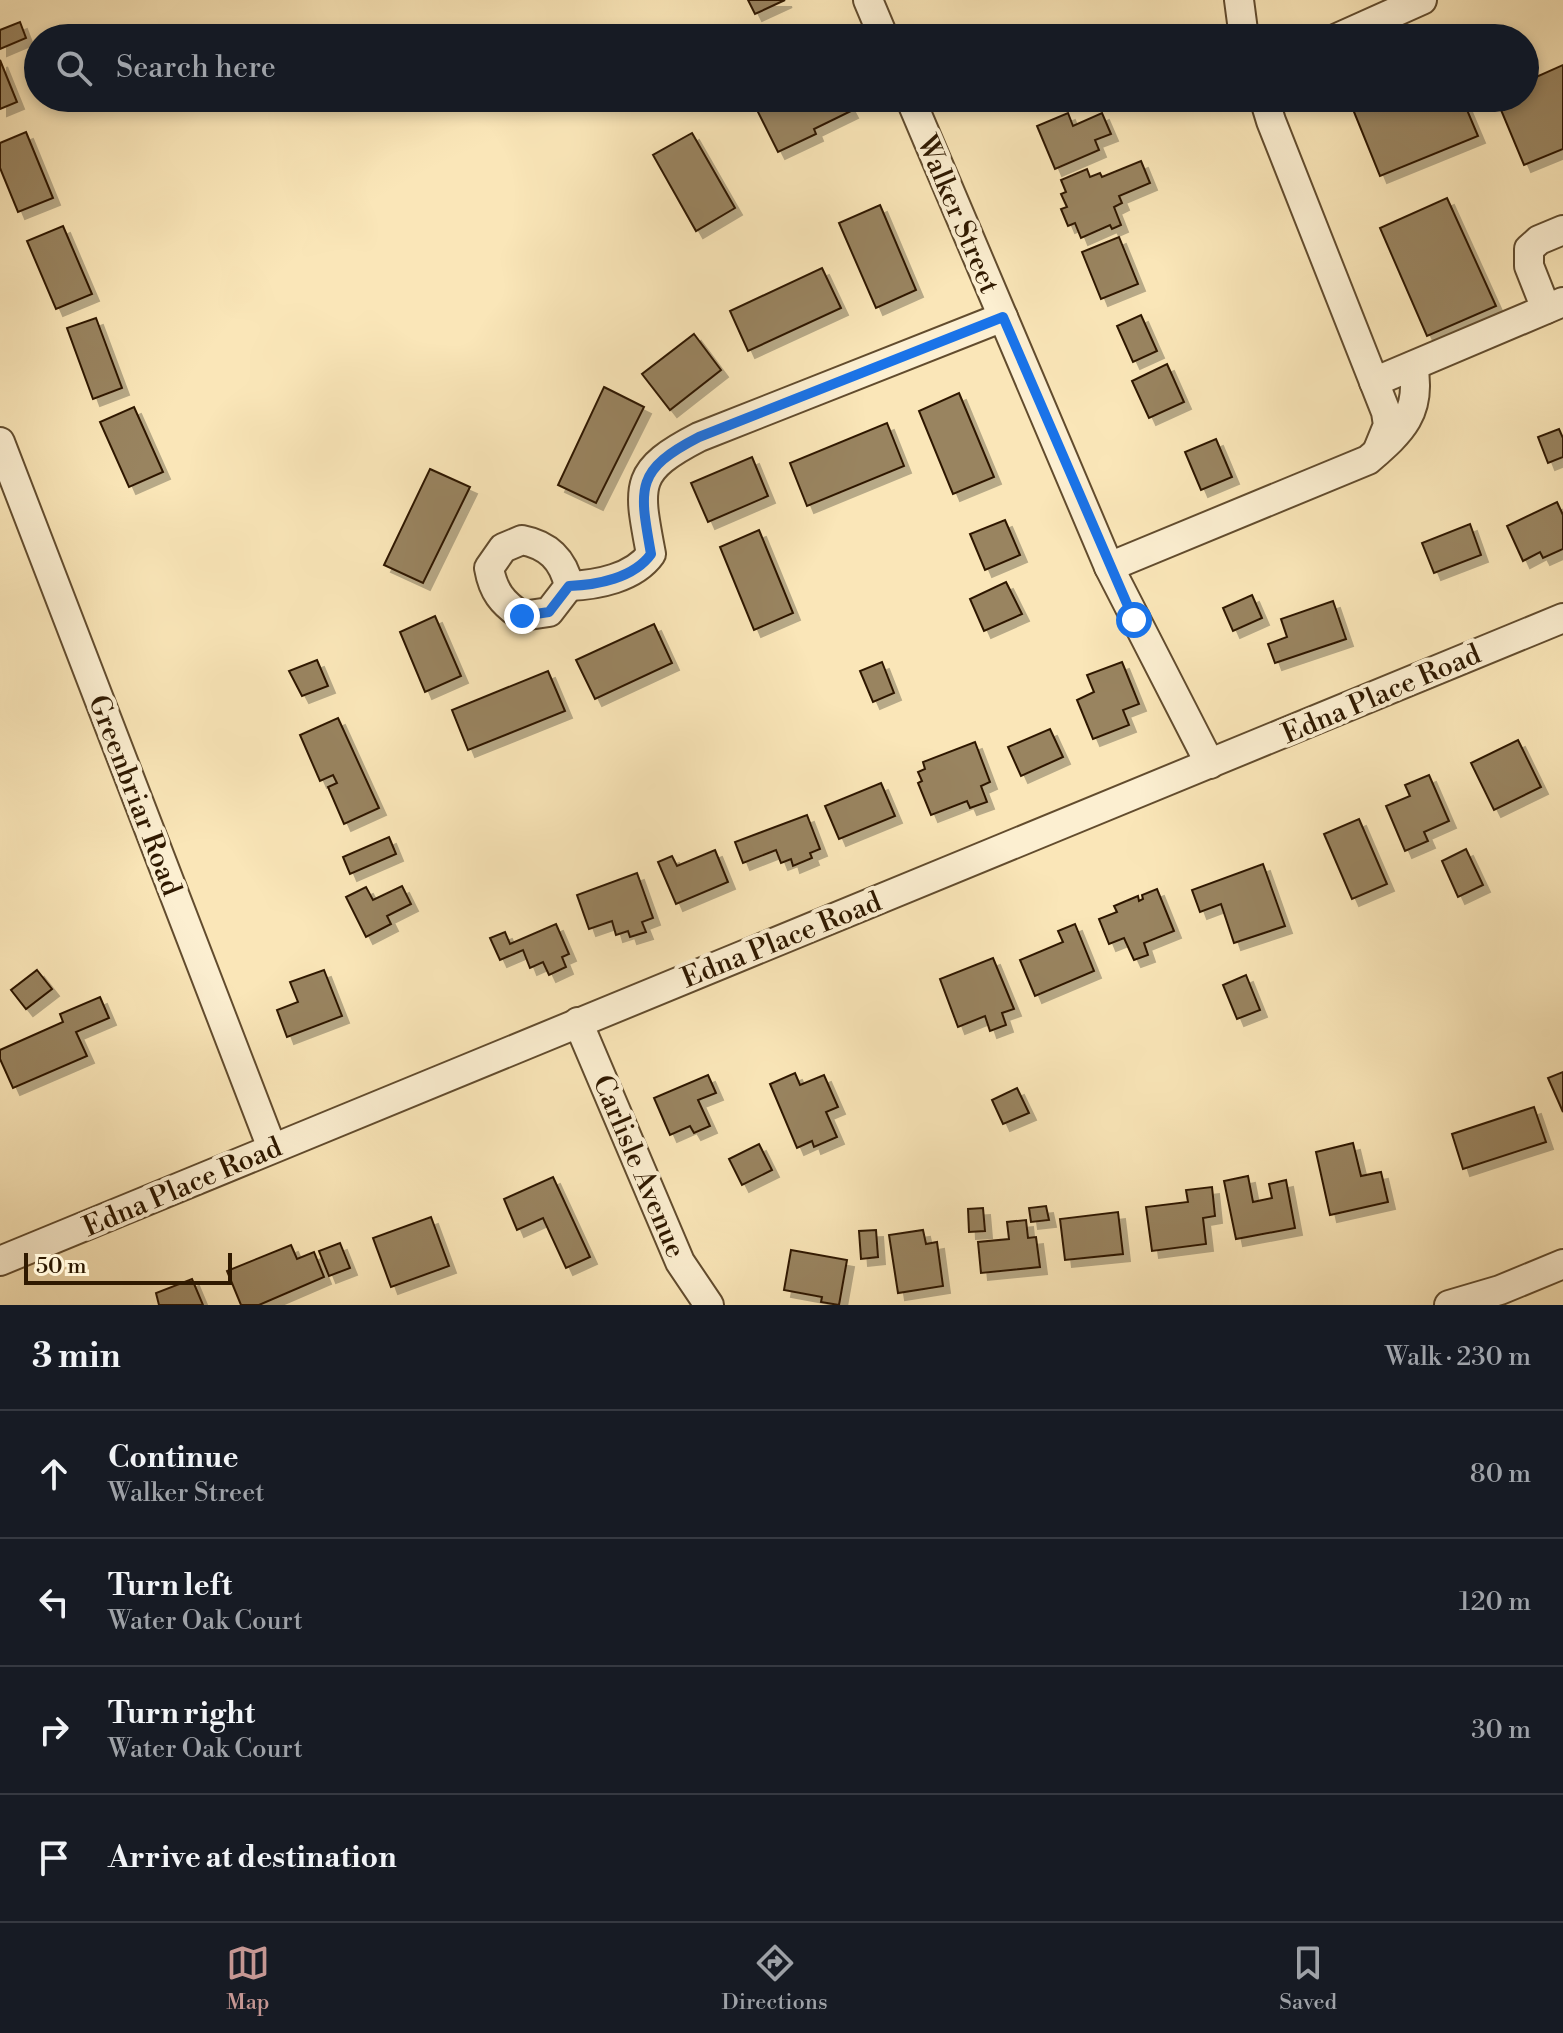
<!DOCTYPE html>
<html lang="en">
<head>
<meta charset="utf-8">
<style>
	body { margin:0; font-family:"Libre Bodoni",serif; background:#242831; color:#f1f3f6 }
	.scale { position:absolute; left:24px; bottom:20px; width:208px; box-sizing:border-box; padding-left:8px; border:4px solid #2f1900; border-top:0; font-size:22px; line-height:28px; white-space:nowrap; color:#2f1900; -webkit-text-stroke:6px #fcefd1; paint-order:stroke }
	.stop { position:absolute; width:24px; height:24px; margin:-18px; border:6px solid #1a73e8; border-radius:50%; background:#fff }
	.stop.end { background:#1a73e8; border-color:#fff; box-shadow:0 2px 8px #0008 }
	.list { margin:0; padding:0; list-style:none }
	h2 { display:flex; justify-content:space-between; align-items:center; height:104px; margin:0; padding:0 32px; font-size:34px }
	h2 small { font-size:26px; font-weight:400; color:#9ea1a6 }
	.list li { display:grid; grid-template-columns:52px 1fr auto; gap:24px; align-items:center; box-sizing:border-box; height:128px; padding:0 32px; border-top:2px solid #363941 }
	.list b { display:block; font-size:30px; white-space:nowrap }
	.list p { margin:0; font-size:26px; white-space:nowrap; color:#9ea1a6 }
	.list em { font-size:26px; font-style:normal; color:#9ea1a6 }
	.icon { flex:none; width:44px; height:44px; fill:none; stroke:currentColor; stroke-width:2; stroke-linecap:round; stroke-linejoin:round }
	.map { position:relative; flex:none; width:1563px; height:1305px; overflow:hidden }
	.search { position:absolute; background:#171b24; box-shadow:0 4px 12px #0003; left:24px; right:24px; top:24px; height:88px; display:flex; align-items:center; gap:20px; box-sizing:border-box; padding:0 28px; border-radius:44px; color:#9ea1a6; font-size:30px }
	.sheet { height:616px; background:#171b24 }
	nav { display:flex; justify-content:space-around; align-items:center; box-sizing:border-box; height:112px; border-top:2px solid #363941; background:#171b24; font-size:22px; color:#9ea1a6 }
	nav a { display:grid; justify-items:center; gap:4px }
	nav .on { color:#c59692 }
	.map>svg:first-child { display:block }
	.building { fill:#998460; stroke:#2f1900; stroke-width:2; filter:url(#shadow) }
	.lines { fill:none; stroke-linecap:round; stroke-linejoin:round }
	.minor-casing { stroke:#624c2e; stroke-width:32 }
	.minor { stroke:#fcefd1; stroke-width:28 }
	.route { stroke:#1a73e8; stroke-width:10 }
	.labels { text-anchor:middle; stroke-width:8; stroke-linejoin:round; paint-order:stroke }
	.street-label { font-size:28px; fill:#2f1900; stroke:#fcefd1 }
</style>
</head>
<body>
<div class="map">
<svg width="1563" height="1305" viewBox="0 0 1563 1305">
	<defs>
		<filter id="shadow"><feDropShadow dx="7" dy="7" stdDeviation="0" flood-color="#0004"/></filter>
	</defs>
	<rect width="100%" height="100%" fill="#fae6b8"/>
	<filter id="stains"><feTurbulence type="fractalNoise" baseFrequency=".0025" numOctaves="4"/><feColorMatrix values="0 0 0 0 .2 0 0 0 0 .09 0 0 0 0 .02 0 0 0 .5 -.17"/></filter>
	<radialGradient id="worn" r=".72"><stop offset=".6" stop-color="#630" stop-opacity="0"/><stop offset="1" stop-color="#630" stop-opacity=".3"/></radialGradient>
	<g class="building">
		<polygon points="748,0 785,0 755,14"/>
		<polygon points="20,22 26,38 0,49 0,30"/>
		<polygon points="0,60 17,102 0,109"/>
		<polygon points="1563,65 1563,149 1524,165 1496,98 1525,98 1525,82"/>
		<polygon points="781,98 844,98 851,111 814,129 816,134 778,152 757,110"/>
		<polygon points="1372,98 1462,98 1478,136 1380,176 1352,107"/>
		<polygon points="1068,113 1073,126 1102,113 1111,134 1095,140 1099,150 1055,169 1037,126"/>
		<polygon points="26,132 53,198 18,212 0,168 0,143"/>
		<polygon points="692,133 735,208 696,231 653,155"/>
		<polygon points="1141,161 1150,183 1119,196 1122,203 1114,207 1121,225 1112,229 1110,225 1081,238 1075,223 1068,226 1061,209 1067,207 1061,194 1066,192 1061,180 1087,169 1090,177 1100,173 1102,177"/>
		<polygon points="1447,198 1496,306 1427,336 1380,228"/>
		<polygon points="880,205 916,290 876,308 839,223"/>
		<polygon points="63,226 92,294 56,309 27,241"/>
		<polygon points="1119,237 1138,284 1101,299 1082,252"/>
		<polygon points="822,268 841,308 748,351 730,311"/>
		<polygon points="1141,315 1157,351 1133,362 1117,326"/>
		<polygon points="96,318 122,388 93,399 67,328"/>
		<polygon points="694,334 721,370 670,410 642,374"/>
		<polygon points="1167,364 1184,402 1149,418 1132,381"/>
		<polygon points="604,387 644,407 596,503 558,485"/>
		<polygon points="959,393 994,477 953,494 919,411"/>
		<polygon points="134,407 163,472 129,487 100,422"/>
		<polygon points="887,423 904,466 807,506 790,463"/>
		<polygon points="1559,429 1563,438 1563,457 1548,463 1538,437"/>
		<polygon points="1216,439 1232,477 1201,490 1185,452"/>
		<polygon points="752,457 768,496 708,522 691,483"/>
		<polygon points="430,469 470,487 423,583 384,565"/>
		<polygon points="1557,502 1563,515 1563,549 1543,558 1540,552 1523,561 1507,526"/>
		<polygon points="1005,520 1020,555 985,570 970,534"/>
		<polygon points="1470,524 1481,555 1434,573 1422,543"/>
		<polygon points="759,530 793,613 754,630 720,547"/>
		<polygon points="1006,582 1022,614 984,631 970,599"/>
		<polygon points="1252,595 1262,618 1233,631 1223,608"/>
		<polygon points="1333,601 1346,639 1275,663 1268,644 1287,637 1281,619"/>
		<polygon points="435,616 461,676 425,692 400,632"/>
		<polygon points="654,624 672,663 595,699 576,660"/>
		<polygon points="317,660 328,686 302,696 289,671"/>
		<polygon points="882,662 894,693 873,702 860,671"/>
		<polygon points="1122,662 1139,704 1123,710 1129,725 1093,739 1077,700 1094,692 1087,675"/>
		<polygon points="548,671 565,711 468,750 452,710"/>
		<polygon points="338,718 379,808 344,824 328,787 337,783 333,775 320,781 300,735"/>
		<polygon points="1050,729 1063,757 1021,776 1008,747"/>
		<polygon points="1518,740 1541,787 1494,810 1471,763"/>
		<polygon points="975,742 990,782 981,786 987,802 970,808 967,801 931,815 918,783 922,781 918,772 925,769 923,762"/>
		<polygon points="1429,775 1449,821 1424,832 1428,841 1405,851 1386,806 1410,796 1405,785"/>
		<polygon points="881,783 895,816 839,839 825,806"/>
		<polygon points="807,815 820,849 810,853 812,858 793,866 791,859 781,863 776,850 743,863 735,842"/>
		<polygon points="1359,819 1387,884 1352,899 1324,834"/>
		<polygon points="389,837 396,854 350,874 343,857"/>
		<polygon points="1466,849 1483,885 1458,897 1442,861"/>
		<polygon points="715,850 728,882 676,904 658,862 672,856 677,866"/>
		<polygon points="1263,864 1285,926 1234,943 1221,904 1200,912 1192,890"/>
		<polygon points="637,873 653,918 642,922 646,932 630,937 628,931 616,935 612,921 589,929 577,895"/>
		<polygon points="402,886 411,904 387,916 391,924 366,937 346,897 366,887 373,900"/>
		<polygon points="1157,889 1174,931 1144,943 1148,955 1134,960 1124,938 1109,944 1099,919 1117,912 1114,906 1138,896 1139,901 1143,899 1142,895"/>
		<polygon points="556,924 569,954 562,957 566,967 549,975 543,962 530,968 523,950 500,960 490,938 505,932 510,944"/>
		<polygon points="1075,924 1094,971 1035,996 1020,960 1063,942 1058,931"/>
		<polygon points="993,958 1014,1009 1002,1013 1006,1025 990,1031 985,1016 958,1027 940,979"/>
		<polygon points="37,970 52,989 26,1009 11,990"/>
		<polygon points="324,970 342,1016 287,1037 277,1010 298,1002 290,982"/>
		<polygon points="1246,975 1260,1010 1237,1019 1223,985"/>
		<polygon points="100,997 109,1018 76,1032 87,1056 13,1088 0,1059 0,1050 63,1022 60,1014"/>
		<polygon points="1563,1072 1563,1112 1548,1078"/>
		<polygon points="795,1073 800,1085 824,1075 838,1107 826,1112 837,1137 814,1147 812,1141 797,1148 770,1084"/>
		<polygon points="708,1075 716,1093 698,1100 710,1126 694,1133 690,1126 670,1135 654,1098"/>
		<polygon points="1017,1088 1029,1113 1003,1124 992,1100"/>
		<polygon points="1534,1107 1546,1142 1463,1169 1452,1134"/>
		<polygon points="1353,1143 1361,1176 1381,1172 1388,1202 1330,1215 1316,1152"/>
		<polygon points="759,1144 772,1170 742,1185 729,1159"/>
		<polygon points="1248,1176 1253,1202 1272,1198 1269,1184 1286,1180 1295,1228 1236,1239 1224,1181"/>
		<polygon points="553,1177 590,1257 566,1268 543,1218 517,1230 504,1199"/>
		<polygon points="1212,1187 1215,1216 1203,1218 1206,1244 1152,1251 1146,1207 1188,1202 1186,1190"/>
		<polygon points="1046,1206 1049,1220 1031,1222 1029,1208"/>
		<polygon points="983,1208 985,1231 969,1232 968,1209"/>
		<polygon points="1118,1212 1123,1254 1065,1260 1060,1219"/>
		<polygon points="431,1217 449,1266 391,1287 373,1238"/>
		<polygon points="1026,1220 1028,1238 1036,1237 1040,1267 981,1273 978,1242 1009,1239 1007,1222"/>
		<polygon points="876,1230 878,1257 861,1259 859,1231"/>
		<polygon points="923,1230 926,1244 937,1242 943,1286 898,1293 889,1235"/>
		<polygon points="340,1243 350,1268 329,1276 319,1251"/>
		<polygon points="291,1245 297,1259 314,1252 324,1277 259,1305 241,1305 227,1271"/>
		<polygon points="791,1250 847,1260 839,1305 821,1302 822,1297 784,1290"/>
		<polygon points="192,1279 203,1305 159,1305 156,1293"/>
	</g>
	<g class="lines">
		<defs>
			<g id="minor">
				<polyline points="868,0 884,38"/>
				<polyline points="1239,0 1244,38"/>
				<polyline points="1337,38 1422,0"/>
				<polyline points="910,98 1109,567 1210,764"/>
				<polyline points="1264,98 1271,121 1386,412 1388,425 1377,452"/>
				<polyline points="1546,309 1529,266 1529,249 1539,240 1563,230"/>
				<polyline points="1374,382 1563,302"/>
				<polyline points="0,442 272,1148"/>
				<path d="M522,540c26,5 41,19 47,46l-20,26 -27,4c-20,-13 -29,-25 -33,-48l14,-20z"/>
				<path d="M1109,567l259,-107c34,-29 54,-48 45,-94"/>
				<path d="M569,586c28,-1 65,-8 82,-32 -13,-69 -18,-83 48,-117l304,-120"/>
				<polyline points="578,1022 680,1262 709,1305"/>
				<polyline points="0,1261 1563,618"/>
				<polyline points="1449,1305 1500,1290 1563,1264"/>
			</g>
		</defs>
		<use href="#minor" class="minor-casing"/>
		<use href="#minor" class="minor"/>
	</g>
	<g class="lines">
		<path class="route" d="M522,616l27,-4 20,-26c28,-1 65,-8 82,-32 -12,-67 -16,-84 48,-117l304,-120 131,303"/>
	</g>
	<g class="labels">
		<g class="street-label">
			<text transform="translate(959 214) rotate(67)" y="10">Walker Street</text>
			<text transform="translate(1381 693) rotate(-23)" y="10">Edna Place Road</text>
			<text transform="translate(136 795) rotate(69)" y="10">Greenbriar Road</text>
			<text transform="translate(781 939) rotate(-22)" y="10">Edna Place Road</text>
			<text transform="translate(640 1166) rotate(67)" y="10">Carlisle Avenue</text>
			<text transform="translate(182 1186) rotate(-23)" y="10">Edna Place Road</text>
		</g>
	</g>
	<rect width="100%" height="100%" filter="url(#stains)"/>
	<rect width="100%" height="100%" fill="url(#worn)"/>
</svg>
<div class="scale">50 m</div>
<div class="stop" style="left:1134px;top:620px"></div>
<div class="stop end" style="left:522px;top:616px"></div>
<div class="search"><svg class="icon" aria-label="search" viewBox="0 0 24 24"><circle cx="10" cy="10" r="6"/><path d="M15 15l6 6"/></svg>Search here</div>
</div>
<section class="sheet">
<h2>3 min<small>Walk · 230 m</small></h2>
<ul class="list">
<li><svg class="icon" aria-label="ahead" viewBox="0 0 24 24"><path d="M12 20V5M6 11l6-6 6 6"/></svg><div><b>Continue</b><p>Walker Street</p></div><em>80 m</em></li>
<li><svg class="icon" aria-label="left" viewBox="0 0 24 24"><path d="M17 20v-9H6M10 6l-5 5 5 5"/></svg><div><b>Turn left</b><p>Water Oak Court</p></div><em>120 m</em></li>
<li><svg class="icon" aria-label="right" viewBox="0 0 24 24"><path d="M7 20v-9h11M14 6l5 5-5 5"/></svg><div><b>Turn right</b><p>Water Oak Court</p></div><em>30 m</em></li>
<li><svg class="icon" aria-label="arrive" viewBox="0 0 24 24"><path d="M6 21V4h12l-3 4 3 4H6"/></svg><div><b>Arrive at destination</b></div></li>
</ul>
</section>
<nav>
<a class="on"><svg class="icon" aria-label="map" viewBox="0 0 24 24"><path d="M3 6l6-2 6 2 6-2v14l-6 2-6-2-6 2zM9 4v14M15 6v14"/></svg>Map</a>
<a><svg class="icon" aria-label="directions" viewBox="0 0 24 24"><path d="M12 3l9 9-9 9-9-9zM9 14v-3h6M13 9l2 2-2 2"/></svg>Directions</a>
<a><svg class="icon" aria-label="saved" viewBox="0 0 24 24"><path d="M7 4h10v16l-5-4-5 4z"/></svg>Saved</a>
</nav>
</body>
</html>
